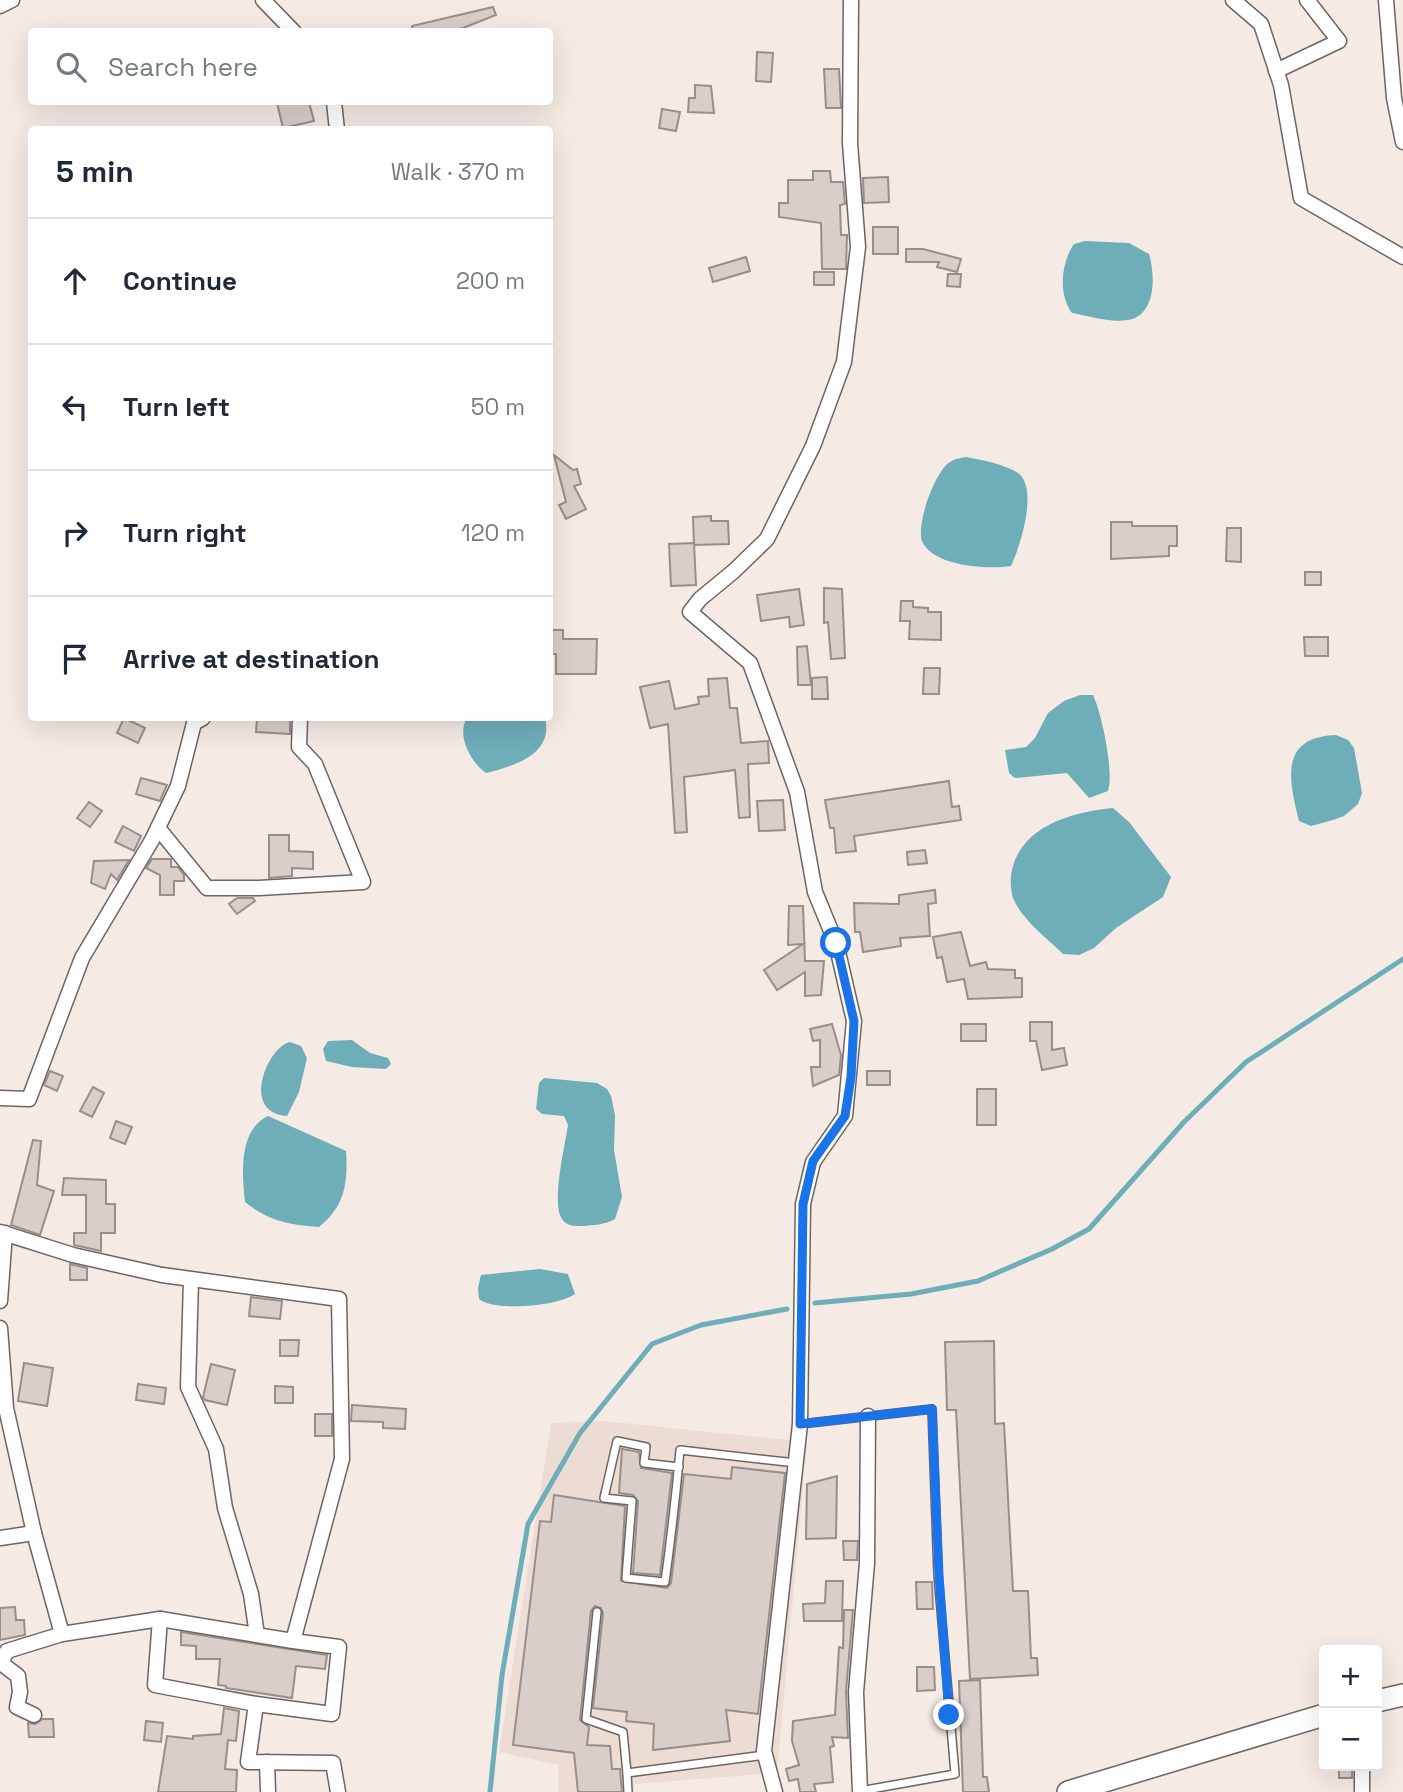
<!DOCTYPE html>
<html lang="en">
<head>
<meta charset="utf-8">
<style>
	body { margin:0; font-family:"Space Grotesk",sans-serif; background:#f6f6f7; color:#1f2937 }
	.controls { position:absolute; right:21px; bottom:21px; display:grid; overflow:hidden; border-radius:7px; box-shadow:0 7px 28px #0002 }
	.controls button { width:63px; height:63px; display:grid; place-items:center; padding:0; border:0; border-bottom:2px solid #e0e1e3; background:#fff; color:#1f2937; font:35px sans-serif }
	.stop { position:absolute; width:21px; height:21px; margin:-16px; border:5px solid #1a73e8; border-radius:50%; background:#fff }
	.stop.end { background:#1a73e8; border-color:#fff; box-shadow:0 2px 7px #0008 }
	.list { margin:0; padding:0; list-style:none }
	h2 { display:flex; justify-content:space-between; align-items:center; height:91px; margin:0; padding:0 28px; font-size:30px }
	h2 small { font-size:23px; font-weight:400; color:#747a83 }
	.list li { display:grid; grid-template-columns:46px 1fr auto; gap:21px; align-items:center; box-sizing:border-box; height:126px; padding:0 28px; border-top:2px solid #e0e1e3 }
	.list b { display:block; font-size:26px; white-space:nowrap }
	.list em { font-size:23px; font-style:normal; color:#747a83 }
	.icon { flex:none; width:38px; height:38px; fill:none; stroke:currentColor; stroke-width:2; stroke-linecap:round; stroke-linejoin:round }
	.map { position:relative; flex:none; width:1403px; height:1792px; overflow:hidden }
	.search { position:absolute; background:#fff; box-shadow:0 7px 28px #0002; left:28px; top:28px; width:525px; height:77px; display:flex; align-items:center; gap:18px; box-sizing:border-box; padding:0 24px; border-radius:7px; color:#747a83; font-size:26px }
	.panel { position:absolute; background:#fff; box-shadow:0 7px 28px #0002; left:28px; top:126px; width:525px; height:595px; border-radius:7px }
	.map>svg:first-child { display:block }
	.built { fill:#eddcd3 }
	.water { fill:#6daeb9 }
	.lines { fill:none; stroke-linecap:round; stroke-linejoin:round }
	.stream { stroke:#6daeb9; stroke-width:5 }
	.building { fill:#d9cec9; stroke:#988f8a; stroke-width:2 }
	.lane-casing { stroke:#6e6560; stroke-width:10 }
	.street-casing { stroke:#6e6560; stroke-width:17 }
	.secondary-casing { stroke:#6e6560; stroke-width:24 }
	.lane { stroke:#fff; stroke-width:7 }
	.street { stroke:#fff; stroke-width:14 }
	.secondary { stroke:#fff; stroke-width:21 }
	.route { stroke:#1a73e8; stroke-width:9 }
</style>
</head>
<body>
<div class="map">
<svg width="1403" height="1792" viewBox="0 0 1403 1792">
	<rect width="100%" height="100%" fill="#f5eae4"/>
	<polygon class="built" points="603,1421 807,1442 777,1773 634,1784 634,1792 558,1792 559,1765 499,1752 551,1423"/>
	<g class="water">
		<path d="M1085,241l44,2 20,11c6,20 8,61 -21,66 -18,3 -39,-4 -56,-7 -14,-19 -11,-50 2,-69z"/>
		<path d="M966,457c16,3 38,7 52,16 21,15 2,74 -7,93 -23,4 -79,0 -89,-25 -6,-17 13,-70 28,-79 4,-3 11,-4 16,-5z"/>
		<path d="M1080,695h13c9,19 21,77 15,96l-19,7 -22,-25 -52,5 -6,-5 -4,-23 21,-3 9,-9 13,-25 16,-12z"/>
		<path d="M467,718h78c9,36 -31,48 -59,55 -15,-10 -30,-38 -19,-55z"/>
		<path d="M1336,735l12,5 6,8 8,45 -4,11 -14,12 -11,4 -22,6 -12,-5c-11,-43 -19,-84 37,-86z"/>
		<path d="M1113,808l16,14 42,55 -8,20 -47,31 -22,20 -15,7 -16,-1c-16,-16 -41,-34 -50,-56 -3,-10 -3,-22 0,-32 12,-41 60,-54 100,-58z"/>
		<polygon points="352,1040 370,1053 388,1058 391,1064 386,1069 352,1067 326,1061 323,1049 328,1041"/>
		<path d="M290,1042l11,4 6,12 -8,34 -12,24c-47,-3 -20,-69 3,-74z"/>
		<path d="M544,1078l53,5 10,6 4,7 4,19 -1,35 8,47 -7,22c-11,6 -21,6 -33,7 -7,0 -16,0 -20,-7 -11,-16 3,-74 6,-94l-4,-9 -22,-2 -6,-5 3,-26z"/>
		<path d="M268,1116l78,35c2,32 -1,55 -27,76 -29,-2 -51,-6 -74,-25 -3,-27 -7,-72 23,-86z"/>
		<path d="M540,1269l28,5 7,20c-16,12 -81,18 -96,5l-1,-11 3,-13z"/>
	</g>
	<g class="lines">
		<g class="stream">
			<polyline points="815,1303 911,1294 978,1281 1052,1249 1089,1229 1184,1122 1246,1062 1403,959"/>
			<polyline points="490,1792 502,1675 528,1524 580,1433 652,1344 701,1325 787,1309"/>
		</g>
	</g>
	<g class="building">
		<polygon points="493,7 496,15 463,28 446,32 412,32 412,26"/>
		<polygon points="757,52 773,53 771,82 756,81"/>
		<polygon points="824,69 839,69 841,108 826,108"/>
		<polygon points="695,85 711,86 714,113 688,112 689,98 695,98"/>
		<polygon points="285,102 309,102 314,121 283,128 277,103"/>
		<polygon points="662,109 680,112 676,131 659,128"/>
		<polygon points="813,171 830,171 831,182 843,182 845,204 840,205 841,235 847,235 846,269 822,269 821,223 779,217 779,203 788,203 788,180 813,180"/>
		<polygon points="888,177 889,202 864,203 863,178"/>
		<rect x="873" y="227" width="25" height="27"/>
		<polygon points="906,249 923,249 961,259 957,272 937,267 939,262 906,262"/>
		<polygon points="746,257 750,271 713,282 709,268"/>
		<rect x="814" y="272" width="20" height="13"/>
		<polygon points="948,274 961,274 960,287 947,286"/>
		<polygon points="554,455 573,470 577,469 581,484 574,486 586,509 566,519 559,505 566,502"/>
		<polygon points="711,516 711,521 728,521 729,544 694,545 693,517"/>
		<polygon points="1111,522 1132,522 1132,526 1177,526 1177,546 1169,546 1169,556 1111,559"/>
		<polygon points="1227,528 1241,528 1241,562 1226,561"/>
		<polygon points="694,543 696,585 671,586 669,544"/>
		<rect x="1305" y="572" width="16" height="13"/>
		<polygon points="824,588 842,589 845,658 831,659 828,622 824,623"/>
		<polygon points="799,589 804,625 790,627 789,617 761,621 757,595"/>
		<polygon points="901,601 913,601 913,607 928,608 928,612 941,612 941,640 909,639 910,621 900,621"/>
		<polygon points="550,630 563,630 563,639 597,639 596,674 556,674 556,654 550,654"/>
		<polygon points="1304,637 1328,637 1328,656 1305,656"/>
		<polygon points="807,646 811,685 798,685 797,647"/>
		<polygon points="924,668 940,668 939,694 923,694"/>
		<polygon points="827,677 828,699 812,699 812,678"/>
		<polygon points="727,678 730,708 737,708 741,743 768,741 769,763 748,764 750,817 739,818 735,770 684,777 687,832 675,833 668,724 650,728 640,687 669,681 675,709 699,704 698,697 709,696 708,679"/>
		<polygon points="124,718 145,728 138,743 117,733"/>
		<polygon points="257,718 290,718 290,734 256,732"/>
		<polygon points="141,778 167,785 160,801 136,794"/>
		<polygon points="949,781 952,807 959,806 961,820 854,836 856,851 836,853 834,828 830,828 825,800"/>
		<polygon points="783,800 785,830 759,831 757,801"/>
		<polygon points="89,802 102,811 90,827 77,818"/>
		<polygon points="123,826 141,836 134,851 115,842"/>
		<polygon points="269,835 289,835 289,851 313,852 313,869 292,868 292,876 269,878"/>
		<polygon points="925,850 927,863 908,865 907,852"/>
		<polygon points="152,859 171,859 171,867 178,867 184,875 184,881 174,881 174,895 160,895 160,875 146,868"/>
		<polygon points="129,860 117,880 111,874 105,889 91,883 94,861"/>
		<polygon points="935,890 936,903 928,904 930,936 900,938 901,946 863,952 860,932 855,932 854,903 899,904 899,895"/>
		<polygon points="237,898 253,898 255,901 237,914 229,904"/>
		<polygon points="789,906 803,906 805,961 824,961 821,995 805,996 805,972 777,990 764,970 803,944 788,945"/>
		<polygon points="961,932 970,966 986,962 988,969 1015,970 1015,978 1022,978 1022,997 968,999 964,979 947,982 942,957 937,958 933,937"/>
		<polygon points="1030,1022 1052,1022 1052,1050 1064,1048 1067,1065 1042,1070 1036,1041 1030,1041"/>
		<polygon points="832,1024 841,1055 839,1075 813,1086 811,1067 820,1067 820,1040 813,1041 810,1029"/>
		<rect x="961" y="1024" width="25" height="17"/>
		<polygon points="50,1071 63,1076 57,1091 44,1085"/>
		<rect x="867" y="1071" width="23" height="14"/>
		<polygon points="93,1087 104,1093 92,1117 80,1111"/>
		<rect x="977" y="1089" width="19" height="36"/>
		<polygon points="116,1121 132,1127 125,1144 110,1138"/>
		<polygon points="33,1140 41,1141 37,1185 54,1191 40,1235 11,1225"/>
		<polygon points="64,1178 106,1180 106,1204 115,1204 115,1233 101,1233 101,1251 74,1245 74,1233 86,1233 86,1195 62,1195"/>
		<polygon points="70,1264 87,1268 87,1280 70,1280"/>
		<polygon points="251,1297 282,1301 280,1319 249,1316"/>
		<polygon points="280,1340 299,1340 298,1356 280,1356"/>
		<polygon points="994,1341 995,1424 1004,1423 1013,1591 1028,1591 1031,1658 1037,1658 1038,1675 970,1679 956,1410 947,1410 945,1342"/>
		<polygon points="24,1363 53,1368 47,1406 18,1401"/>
		<polygon points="211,1364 235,1370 227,1405 205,1400 203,1397"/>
		<polygon points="138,1384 166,1388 164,1404 136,1400"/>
		<polygon points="275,1386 293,1387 293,1403 275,1403"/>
		<polygon points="352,1405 406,1409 405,1429 383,1428 383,1422 351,1421"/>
		<rect x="315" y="1414" width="17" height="22"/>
		<polygon points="622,1449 639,1452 641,1468 672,1473 660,1575 633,1573 638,1501 633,1495 619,1493"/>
		<polygon points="732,1467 785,1473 758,1714 726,1710 730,1741 653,1750 654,1724 626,1721 627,1712 593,1708 603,1613 601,1608 595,1606 591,1611 580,1720 589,1727 587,1745 610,1746 612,1769 620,1769 622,1792 578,1792 574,1753 513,1745 540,1521 551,1522 554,1495 625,1506 621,1581 667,1588 671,1583 684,1474 731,1479"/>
		<polygon points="837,1476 836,1538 806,1539 807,1484"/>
		<polygon points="843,1541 858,1541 857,1560 844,1560"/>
		<polygon points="826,1581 843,1581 842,1621 804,1621 803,1604 825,1603"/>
		<polygon points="916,1582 932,1582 933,1609 917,1609"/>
		<polygon points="15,1607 16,1620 24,1620 25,1635 0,1640 0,1608"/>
		<polygon points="844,1610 853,1610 846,1691 848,1738 832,1737 834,1746 830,1747 833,1782 814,1784 816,1792 800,1792 798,1779 789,1781 786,1769 799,1765 792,1741 793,1721 835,1715 839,1647 843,1648"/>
		<polygon points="181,1632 327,1655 325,1669 296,1666 292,1698 226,1688 226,1686 218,1685 220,1659 196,1659 196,1646 181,1645"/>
		<polygon points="917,1667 934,1667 935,1690 917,1691"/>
		<polygon points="980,1680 983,1777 987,1777 989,1792 963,1792 959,1681"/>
		<polygon points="224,1708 239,1711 236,1741 228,1740 225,1769 237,1770 236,1792 158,1792 167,1736 193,1739 193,1736 221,1734"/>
		<polygon points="43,1719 53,1719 54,1737 29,1737 28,1723 35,1724"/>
		<polygon points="146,1721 163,1723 161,1742 144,1740"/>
		<rect x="1339" y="1766" width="13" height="12"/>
	</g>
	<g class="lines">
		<defs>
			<g id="lane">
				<polyline points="801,1424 932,1409 938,1575 955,1774 860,1791"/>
				<path d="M679,1467l-35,-4 2,-16 -29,-6 -13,57 28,3 -6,77 39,4c6,-44 11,-87 15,-132l116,13"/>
				<polyline points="597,1612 586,1719 623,1732 627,1773 765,1755"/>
				<polyline points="627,1773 628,1792"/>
			</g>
			<g id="street">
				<polyline points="263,0 294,32"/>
				<polyline points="1233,0 1261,24 1281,85 1301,198 1403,257"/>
				<polyline points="1386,0 1394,98 1403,142"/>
				<polyline points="0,6 12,0"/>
				<polyline points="1276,71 1339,41 1307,0"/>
				<polyline points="334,102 337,130"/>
				<polyline points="158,828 207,888 259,888 363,882 315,764 299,747 300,718"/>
				<polyline points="0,1098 29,1099 82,958 152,840 178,786 194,723 203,718"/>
				<polyline points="0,1232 73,1255 162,1275 339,1299 342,1459 293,1641 160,1619 62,1634"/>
				<polyline points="191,1280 188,1387 216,1449 225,1508 251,1594 257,1635"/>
				<polyline points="0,1301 5,1233"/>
				<polyline points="0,1328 6,1408 34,1533 62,1634 7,1651 1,1663 18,1676 20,1692 17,1707 34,1715"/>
				<polyline points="0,1538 34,1533"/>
				<polyline points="160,1619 155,1685 256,1704 248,1762 333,1763 338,1792"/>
				<polyline points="256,1704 332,1714 339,1647 293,1641"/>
				<polyline points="267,1762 268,1792"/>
				<polyline points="1362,1766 1362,1792"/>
				<polyline points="775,1792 764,1751 800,1424 803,1204 813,1162 845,1116 854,1021 836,943 815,892 797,792 750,663 690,612 700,599 734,571 767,539 813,446 844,362 858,247 850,143 851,0"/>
				<polyline points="860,1792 856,1692 867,1563 868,1416"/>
			</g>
			<g id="secondary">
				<polyline points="1377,1701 1403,1695"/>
				<polyline points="1068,1792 1324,1715"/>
			</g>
		</defs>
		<use href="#lane" class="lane-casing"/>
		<use href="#street" class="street-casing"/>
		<use href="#secondary" class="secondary-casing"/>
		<use href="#lane" class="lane"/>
		<use href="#street" class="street"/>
		<use href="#secondary" class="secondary"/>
	</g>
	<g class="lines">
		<polyline class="route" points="836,943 854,1021 851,1077 845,1116 813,1161 803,1204 800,1424 932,1409 939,1575 949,1715"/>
	</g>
</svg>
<div class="controls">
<button>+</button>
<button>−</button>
</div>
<div class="stop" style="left:836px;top:943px"></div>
<div class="stop end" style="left:949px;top:1715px"></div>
<div class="search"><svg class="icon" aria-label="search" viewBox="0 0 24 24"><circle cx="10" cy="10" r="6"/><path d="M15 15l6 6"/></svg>Search here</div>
<section class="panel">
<h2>5 min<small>Walk · 370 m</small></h2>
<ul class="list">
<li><svg class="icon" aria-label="ahead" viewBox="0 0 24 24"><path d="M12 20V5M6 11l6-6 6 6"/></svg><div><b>Continue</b></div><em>200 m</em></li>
<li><svg class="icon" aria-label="left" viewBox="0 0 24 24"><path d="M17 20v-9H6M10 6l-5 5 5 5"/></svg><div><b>Turn left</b></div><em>50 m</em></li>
<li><svg class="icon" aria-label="right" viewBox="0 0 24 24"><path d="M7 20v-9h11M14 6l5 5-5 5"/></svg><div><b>Turn right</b></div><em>120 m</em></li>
<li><svg class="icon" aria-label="arrive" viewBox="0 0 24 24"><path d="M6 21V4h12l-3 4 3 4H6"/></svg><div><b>Arrive at destination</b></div></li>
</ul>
</section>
</div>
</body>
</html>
